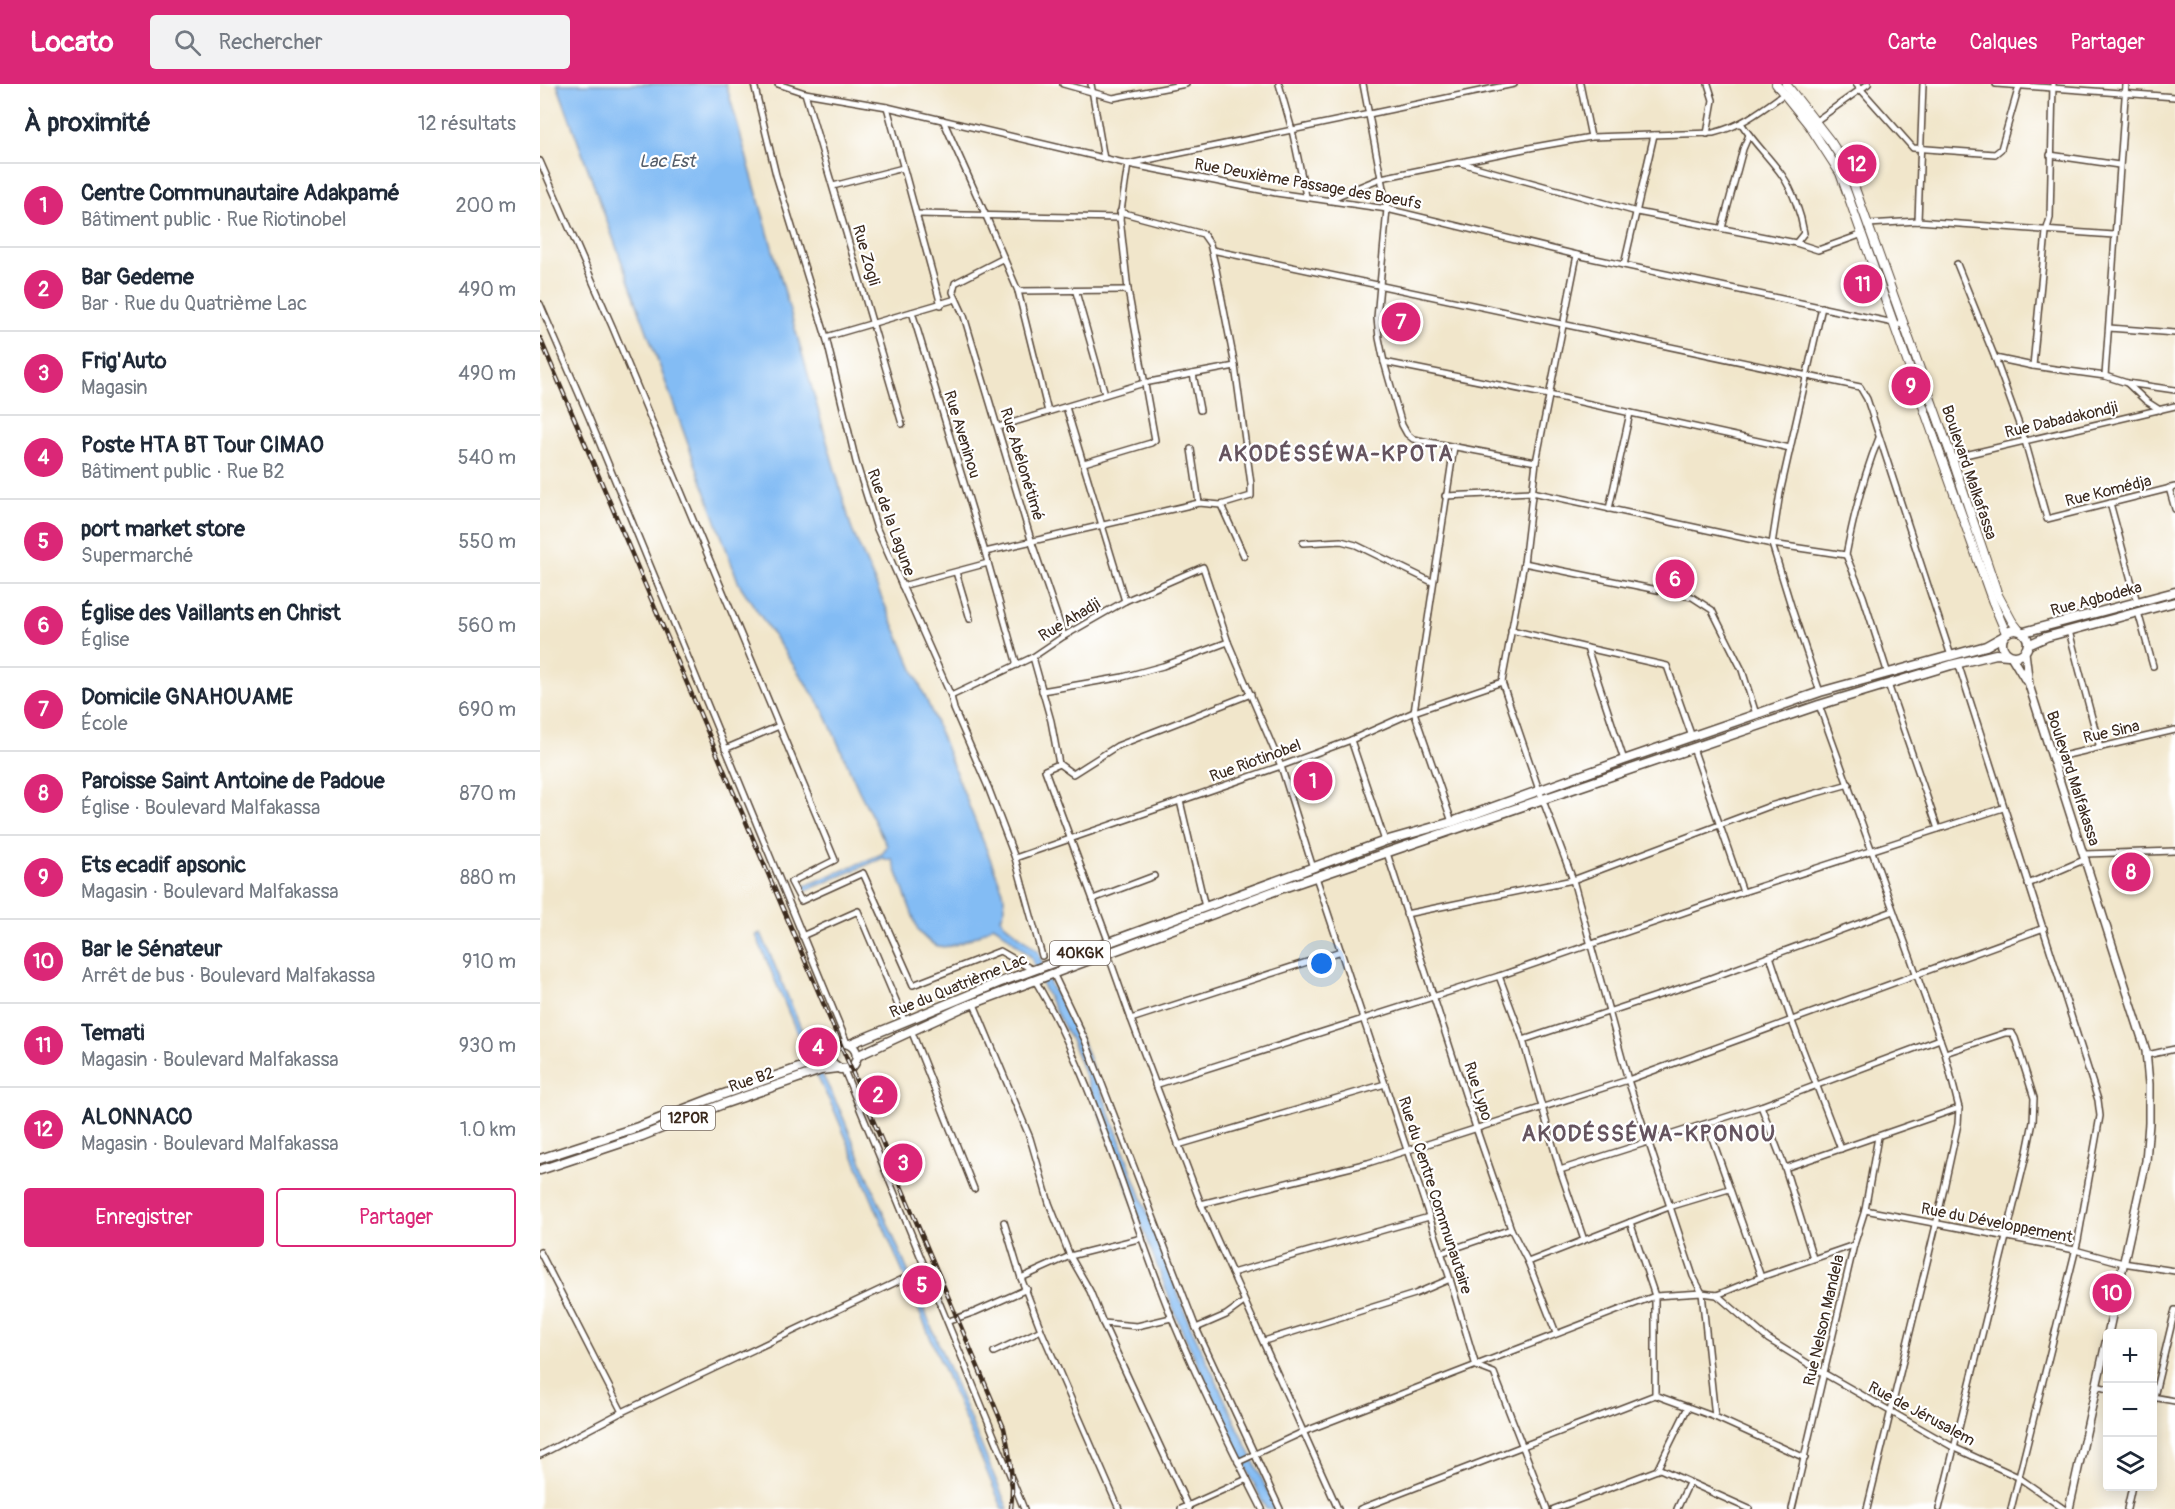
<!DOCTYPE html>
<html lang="fr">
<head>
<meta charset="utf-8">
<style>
	body { margin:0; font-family:Pangolin,sans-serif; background:#f2f2f3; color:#1f2937 }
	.controls { position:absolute; right:18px; bottom:18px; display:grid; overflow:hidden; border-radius:6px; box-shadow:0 3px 15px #0003 }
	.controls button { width:54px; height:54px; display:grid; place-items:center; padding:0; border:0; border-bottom:2px solid #e0e1e3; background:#fff; color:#1f2937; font:30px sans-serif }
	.you { position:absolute; left:782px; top:880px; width:21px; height:21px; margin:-15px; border:4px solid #fff; border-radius:50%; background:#1a73e8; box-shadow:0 0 0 9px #1a73e833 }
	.badge { display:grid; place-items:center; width:39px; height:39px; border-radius:50%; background:#db2777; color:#fff; font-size:20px; font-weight:700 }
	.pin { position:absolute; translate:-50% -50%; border:3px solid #fff; box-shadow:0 2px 6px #0006 }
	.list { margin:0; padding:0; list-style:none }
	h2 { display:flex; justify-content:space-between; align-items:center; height:78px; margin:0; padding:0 24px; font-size:26px }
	h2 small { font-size:20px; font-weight:400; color:#747a83 }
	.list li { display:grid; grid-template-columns:39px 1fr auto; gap:18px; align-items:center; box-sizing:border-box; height:84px; padding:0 24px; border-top:2px solid #e0e1e3 }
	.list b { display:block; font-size:22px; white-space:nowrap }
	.list p { margin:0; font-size:20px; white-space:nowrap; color:#747a83 }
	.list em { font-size:20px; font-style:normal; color:#747a83 }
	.actions { display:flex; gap:12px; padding:18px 24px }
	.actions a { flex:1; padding:14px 0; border:2px solid #db2777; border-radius:6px; text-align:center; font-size:21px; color:#db2777 }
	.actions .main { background:#db2777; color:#fff }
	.icon { flex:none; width:33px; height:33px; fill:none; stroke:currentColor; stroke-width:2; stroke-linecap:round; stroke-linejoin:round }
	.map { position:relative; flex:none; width:1635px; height:1425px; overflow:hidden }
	header { display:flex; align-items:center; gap:36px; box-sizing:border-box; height:84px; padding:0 30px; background:#db2777; color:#fff }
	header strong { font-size:28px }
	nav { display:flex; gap:33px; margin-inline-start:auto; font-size:21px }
	.search { width:420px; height:54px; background:#f2f2f3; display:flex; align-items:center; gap:15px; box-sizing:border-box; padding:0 21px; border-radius:6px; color:#747a83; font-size:22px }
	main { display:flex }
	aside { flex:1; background:#fff }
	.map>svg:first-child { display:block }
	.water { fill:#83bcf4; stroke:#5f7389; stroke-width:1.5 }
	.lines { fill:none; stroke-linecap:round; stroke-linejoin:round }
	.minor-casing { stroke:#564638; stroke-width:8 }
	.tertiary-casing { stroke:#564638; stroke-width:10 }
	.secondary-casing { stroke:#564638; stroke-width:10 }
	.primary-casing { stroke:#564638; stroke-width:11 }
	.minor { stroke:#fff; stroke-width:5 }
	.tertiary { stroke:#fff; stroke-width:7 }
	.secondary { stroke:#fff; stroke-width:8 }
	.primary { stroke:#fff; stroke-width:8 }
	.rail-casing { stroke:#3b2a1e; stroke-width:4.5 }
	.rail { stroke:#fff; stroke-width:2; stroke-dasharray:7; stroke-linecap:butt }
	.labels { text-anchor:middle; stroke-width:4.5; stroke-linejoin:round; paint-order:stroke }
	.shield { fill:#fff; stroke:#766a62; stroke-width:1.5 }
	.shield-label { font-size:15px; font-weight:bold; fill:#3b2a1e }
	.street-label { font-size:16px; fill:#3b2a1e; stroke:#fff }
	.water-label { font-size:18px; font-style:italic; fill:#545d69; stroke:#fff }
	.district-label { font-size:22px; font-weight:bold; letter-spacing:1.5px; fill:#65545f; stroke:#fff }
</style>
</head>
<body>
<header>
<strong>Locato</strong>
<div class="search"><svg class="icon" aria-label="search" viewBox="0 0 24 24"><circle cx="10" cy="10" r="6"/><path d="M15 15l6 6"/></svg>Rechercher</div>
<nav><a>Carte</a><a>Calques</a><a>Partager</a></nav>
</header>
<main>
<aside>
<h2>À proximité<small>12 résultats</small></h2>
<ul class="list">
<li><span class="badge">1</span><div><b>Centre Communautaire Adakpamé</b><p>Bâtiment public · Rue Riotinobel</p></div><em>200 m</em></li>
<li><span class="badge">2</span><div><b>Bar Gedeme</b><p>Bar · Rue du Quatrième Lac</p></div><em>490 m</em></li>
<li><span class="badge">3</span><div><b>Frig'Auto</b><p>Magasin</p></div><em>490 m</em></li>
<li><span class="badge">4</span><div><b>Poste HTA BT Tour CIMAO</b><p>Bâtiment public · Rue B2</p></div><em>540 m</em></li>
<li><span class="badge">5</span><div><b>port market store</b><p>Supermarché</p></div><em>550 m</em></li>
<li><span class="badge">6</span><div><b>Église des Vaillants en Christ</b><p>Église</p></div><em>560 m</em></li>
<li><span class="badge">7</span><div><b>Domicile GNAHOUAME</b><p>École</p></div><em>690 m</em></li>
<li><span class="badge">8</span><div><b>Paroisse Saint Antoine de Padoue</b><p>Église · Boulevard Malfakassa</p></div><em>870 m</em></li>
<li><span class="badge">9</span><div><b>Ets ecadif apsonic</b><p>Magasin · Boulevard Malfakassa</p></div><em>880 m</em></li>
<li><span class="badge">10</span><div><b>Bar le Sénateur</b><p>Arrêt de bus · Boulevard Malfakassa</p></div><em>910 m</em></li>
<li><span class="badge">11</span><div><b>Temati</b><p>Magasin · Boulevard Malfakassa</p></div><em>930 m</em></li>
<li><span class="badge">12</span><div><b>ALONNACO</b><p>Magasin · Boulevard Malfakassa</p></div><em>1.0 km</em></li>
</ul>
<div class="actions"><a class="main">Enregistrer</a><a>Partager</a></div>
</aside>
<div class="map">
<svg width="1635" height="1425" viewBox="0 0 1635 1425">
	<rect width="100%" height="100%" fill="#fff"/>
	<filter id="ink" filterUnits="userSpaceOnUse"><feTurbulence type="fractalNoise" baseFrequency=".0167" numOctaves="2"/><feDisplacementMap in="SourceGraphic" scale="12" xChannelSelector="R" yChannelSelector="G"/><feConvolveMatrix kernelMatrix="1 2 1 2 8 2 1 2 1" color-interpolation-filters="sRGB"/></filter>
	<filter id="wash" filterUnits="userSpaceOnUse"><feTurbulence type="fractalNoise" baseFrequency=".008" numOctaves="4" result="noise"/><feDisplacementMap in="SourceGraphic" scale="24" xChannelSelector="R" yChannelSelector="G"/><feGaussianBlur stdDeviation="1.35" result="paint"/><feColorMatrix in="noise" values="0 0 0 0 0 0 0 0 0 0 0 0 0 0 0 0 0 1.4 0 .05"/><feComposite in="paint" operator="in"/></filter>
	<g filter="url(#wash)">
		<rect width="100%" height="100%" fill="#f1e6cb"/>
		<g class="water">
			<path d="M17,0h169l126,446 78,178 73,183 2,16 -4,11 2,4 35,29 13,35 31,54 108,285 86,184h-10l-86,-183 -107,-282 -29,-55 -13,-32 -33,-29 -5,-3c-6,6 -13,9 -21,13 -23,11 -37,15 -54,-8l-26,-71 -4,1 -5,-2 -78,33 -3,-4 80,-33 5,-8 -28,-55 -36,-82 -84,-125z"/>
			<polygon points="221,849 271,968 300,1026 468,1425 462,1425 461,1421 295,1028 266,970 216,851"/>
		</g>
	</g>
	<g filter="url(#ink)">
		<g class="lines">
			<defs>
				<g id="minor">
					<polyline points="214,0 236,91 286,253 316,378 337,445 411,612 414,625 448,703 475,774 502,872"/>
					<polyline points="238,0 265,9 347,23 588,80 736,109 847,125 1037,171 1363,241"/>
					<polyline points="523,0 573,14 646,0"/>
					<polyline points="551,0 564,75"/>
					<polyline points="739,0 752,46 766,112"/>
					<polyline points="823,0 847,125 837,234 839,254 844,278 862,341 867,350 873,355 996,378"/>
					<polyline points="1040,0 1051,53"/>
					<polyline points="1316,0 1373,64 1455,70 1461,65 1479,2"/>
					<polyline points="1456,0 1635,13"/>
					<polyline points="265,9 362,340"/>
					<polyline points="347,23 401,221"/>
					<polyline points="403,36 446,132 478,207 508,328"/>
					<polyline points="1273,39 1328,0"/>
					<polyline points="1167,50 1173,16 1168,0"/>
					<polyline points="1510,71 1579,81"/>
					<polyline points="0,77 72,242 295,776 251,798 261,817 323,789 373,901 460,867 493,886"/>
					<path d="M921,79l176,49 159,31 8,-10c-3,-19 -11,-42 -22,-58 -13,-18 -29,-33 -41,-52"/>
					<polyline points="293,102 363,84"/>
					<path d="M790,115l51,-21 148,-30 62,-11 122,-4c27,-6 49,-23 71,-39"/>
					<polyline points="377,130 580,134"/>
					<polyline points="1378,137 1383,0"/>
					<polyline points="1328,140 1378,137 1574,151"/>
					<polyline points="1182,144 1203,65 1209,51"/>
					<polyline points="1256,159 1278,166 1323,150"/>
					<polyline points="672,166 1320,303 1327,315 1411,572"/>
					<polyline points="1037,171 996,378 984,479 962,598 999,706 1033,796 1088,996 1153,1192 1162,1209 1175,1333"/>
					<polyline points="464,174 415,199 413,208 424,232 492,459 524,552"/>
					<polyline points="1417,180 1455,274 1485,357 1507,435 1635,403"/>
					<polyline points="1084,181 1114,51"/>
					<polyline points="478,207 588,206"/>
					<polyline points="536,208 565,310"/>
					<polyline points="0,220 48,331 307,959"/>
					<polyline points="372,228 445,468 477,581"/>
					<polyline points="1569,244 1635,249"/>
					<polyline points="286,253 416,215"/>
					<polyline points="1455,274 1493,282 1565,292 1587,299 1635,306"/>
					<polyline points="844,278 1009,311 1250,364"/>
					<polyline points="1493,282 1506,148 1510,134 1513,0"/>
					<polyline points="653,290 660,326"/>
					<polyline points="1565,292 1586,0"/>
					<polyline points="1587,299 1606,317 1620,326"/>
					<polyline points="526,323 585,517"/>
					<polyline points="458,343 604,299 695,282"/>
					<polyline points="651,365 659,419"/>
					<polyline points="1412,374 1635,322"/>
					<polyline points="544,379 611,359 615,356 588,206 580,134 588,80 974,0"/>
					<polyline points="1629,404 1635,425"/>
					<path d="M905,412l87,-4 240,52 74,11c8,-41 17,-79 33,-117"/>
					<polyline points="1570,419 1597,518"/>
					<polyline points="681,421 704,472"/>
					<polyline points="1069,425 1090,329"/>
					<polyline points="763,459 801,457 816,461 892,498"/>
					<polyline points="445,468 659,419 681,421 711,412 711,400 695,282 676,185 670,160 663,150 580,128"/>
					<polyline points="1306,471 1323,512 1348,590"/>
					<polyline points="984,479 1152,513 1172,526 1202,586 1216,630"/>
					<polyline points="416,488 430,535"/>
					<polyline points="362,502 448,479"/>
					<polyline points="1598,528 1613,582"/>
					<polyline points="971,546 1047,564 1084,676"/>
					<polyline points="1529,547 1560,664"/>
					<polyline points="1047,564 1127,582 1152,653"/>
					<polyline points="493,573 511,637 519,680"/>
					<polyline points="1418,579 1558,1016 1560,1032 1538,1156 1471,1425"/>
					<polyline points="1348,600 1398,745"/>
					<polyline points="502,607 583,593 623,582 688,558"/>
					<polyline points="1280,608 1252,525 1232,460 1240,409 1282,223"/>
					<polyline points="411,612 493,573 524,552 585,517 663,483 688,558 741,682 773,784"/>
					<polyline points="1279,621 1405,969 1419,1024 1418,1040 1396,1141 1327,1425"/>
					<polyline points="811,656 845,757"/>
					<polyline points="1153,664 1203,808"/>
					<polyline points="185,665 239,642"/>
					<polyline points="1514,674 1635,646"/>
					<polyline points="640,717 665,823"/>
					<polyline points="912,738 874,628 914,363"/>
					<polyline points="847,769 936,1044 971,1145 988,1178 1016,1249"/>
					<polyline points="1545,770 1635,767"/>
					<polyline points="475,774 741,682 811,656 874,628 962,598"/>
					<polyline points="776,793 910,1195 936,1282 954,1289 1007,1425"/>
					<polyline points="1488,800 1546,775"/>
					<polyline points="553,815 614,792"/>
					<polyline points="866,830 1033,796 1230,722 1309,700"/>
					<polyline points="262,852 318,827 365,938"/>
					<polyline points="569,859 505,686 519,680 533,690 577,662 711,610"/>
					<polyline points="568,870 591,935 661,1120 798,1425"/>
					<polyline points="1230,872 1251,935 1301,1065"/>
					<polyline points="513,889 545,956 656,1244 740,1425"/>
					<polyline points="959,892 983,956 1020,1086 1044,1156"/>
					<path d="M495,896c61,103 91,226 136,336 27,66 59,130 91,193"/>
					<polyline points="434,920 490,1054 509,1119 530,1172 550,1207 563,1239 649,1425"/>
					<polyline points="591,935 801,867"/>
					<polyline points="371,946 434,1105"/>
					<polyline points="983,956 1168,895 1353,827"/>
					<polyline points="1607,971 1635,965"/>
					<polyline points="304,986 484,1425"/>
					<polyline points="615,1001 959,892 1203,808 1463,724"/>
					<polyline points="1221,1022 1245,1084 1273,1174"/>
					<polyline points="1167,1040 1221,1193"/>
					<polyline points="638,1061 845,1000"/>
					<polyline points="1245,1084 1419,1024"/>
					<polyline points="1020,1086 1221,1022 1400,955"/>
					<polyline points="661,1120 828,1079 1088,996 1504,844"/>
					<polyline points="1325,1126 1535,1166 1583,1179 1635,1187"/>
					<polyline points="464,1138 481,1194 501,1246 579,1425"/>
					<polyline points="1090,1138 1115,1212 1115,1311"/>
					<polyline points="0,1168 82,1328"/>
					<polyline points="901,1169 971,1145"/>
					<polyline points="988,1178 1129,1123 1189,1105"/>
					<polyline points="692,1189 889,1133"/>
					<polyline points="481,1194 530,1172 602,1154"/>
					<polyline points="1177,1211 1228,1255 1285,1290 1413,1363 1478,1393 1524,1425"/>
					<polyline points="409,1237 435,1228 487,1205"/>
					<polyline points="563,1239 597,1242 631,1234"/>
					<polyline points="656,1244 686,1231 704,1218"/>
					<polyline points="724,1257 875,1210 910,1195"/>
					<polyline points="454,1268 501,1246"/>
					<polyline points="1556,1302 1568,1305"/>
					<polyline points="1612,1313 1635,1317"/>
					<polyline points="1612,1321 1635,1226"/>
					<polyline points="0,1371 82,1328 386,1184"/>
					<polyline points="698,1378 763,1348 1115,1212 1162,1209 1177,1211 1221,1193 1314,1161"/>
					<polyline points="1117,1386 1148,1323"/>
					<polyline points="641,1425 707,1395"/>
					<polyline points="820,1425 1115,1311 1175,1333 1265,1374"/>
					<polyline points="1014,1425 1120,1385 1209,1425"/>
					<polyline points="1137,1425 1149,1399"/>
					<polyline points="1252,1425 1314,1161 1325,1126 1338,1053"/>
					<polyline points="1399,1425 1487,1068 1493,1038 1494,1014 1475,954 1472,949 1465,949 1405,969"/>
					<polyline points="1587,1425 1592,1402"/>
				</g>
				<g id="tertiary">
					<polyline points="1485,568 1489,601 1606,967 1609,1000 1609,1039 1606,1077 1568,1250"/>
					<polyline points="1471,572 1486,597"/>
					<polyline points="1529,1425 1568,1250"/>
				</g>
				<g id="secondary">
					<polyline points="1236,0 1269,41 1300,89 1452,516 1466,549"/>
					<polyline points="1246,0 1291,58 1308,85 1412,374 1458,511 1472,537 1479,546"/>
				</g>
				<g id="primary">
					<circle cx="1475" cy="559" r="13"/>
					<polyline points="1484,548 1635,508"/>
					<polyline points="1488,561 1506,553 1635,518"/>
					<polyline points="310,960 458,899 845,757 912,738 1084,676 1280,608 1446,562 1464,552"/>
					<polyline points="317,972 421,924 740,805 1279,621 1411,581 1456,570 1468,571"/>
					<path d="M0,1075l98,-32 83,-32 98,-34 21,-18c16,-1 22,14 11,25l-11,1 -8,-6 -2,-10"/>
					<polyline points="0,1086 102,1052 183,1020 281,986 297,984"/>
				</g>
			</defs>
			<use href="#minor" class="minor-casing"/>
			<use href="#tertiary" class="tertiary-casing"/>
			<use href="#secondary" class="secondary-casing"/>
			<use href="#primary" class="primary-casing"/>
			<use href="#minor" class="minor"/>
			<use href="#tertiary" class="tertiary"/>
			<use href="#secondary" class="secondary"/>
			<use href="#primary" class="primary"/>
			<defs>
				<path id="rail" d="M0,254l464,1090c7,28 10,52 7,81"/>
			</defs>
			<use href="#rail" class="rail-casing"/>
			<use href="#rail" class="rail"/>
		</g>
	</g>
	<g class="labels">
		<g class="shield">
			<rect x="510" y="857" width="60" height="24" rx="4.5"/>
			<rect x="121" y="1022" width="54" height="24" rx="4.5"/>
		</g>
		<g class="shield-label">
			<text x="540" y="874">40KGK</text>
			<text x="148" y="1039">12POR</text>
		</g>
		<g class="street-label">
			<text transform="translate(768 99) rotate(10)" y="6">Rue Deuxième Passage des Boeufs</text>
			<text transform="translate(327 171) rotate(74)" y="6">Rue Zogli</text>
			<text transform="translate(1521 335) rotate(-13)" y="6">Rue Dabadakondji</text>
			<text transform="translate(423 350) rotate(73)" y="6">Rue Aveninou</text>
			<text transform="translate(483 380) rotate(73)" y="6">Rue Abélonétimé</text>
			<text transform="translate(1430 388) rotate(71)" y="6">Boulevard Malkafassa</text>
			<text transform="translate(1568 406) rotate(-14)" y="6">Rue Komédja</text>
			<text transform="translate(352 438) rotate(70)" y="6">Rue de la Lagune</text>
			<text transform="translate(1556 514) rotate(-15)" y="6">Rue Agbodeka</text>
			<text transform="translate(529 535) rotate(-31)" y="6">Rue Ahadji</text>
			<text transform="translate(1571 647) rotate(-13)" y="6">Rue Sina</text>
			<text transform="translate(715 676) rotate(-20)" y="6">Rue Riotinobel</text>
			<text transform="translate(1534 694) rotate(72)" y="6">Boulevard Malfakassa</text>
			<text transform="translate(418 901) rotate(-22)" y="6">Rue du Quatrième Lac</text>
			<text transform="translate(211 995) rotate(-19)" y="6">Rue B2</text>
			<text transform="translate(939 1007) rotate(72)" y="6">Rue Lypo</text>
			<text transform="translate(896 1111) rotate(72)" y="6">Rue du Centre Communautaire</text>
			<text transform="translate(1457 1138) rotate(11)" y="6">Rue du Développement</text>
			<text transform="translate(1283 1236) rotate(-77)" y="6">Rue Nelson Mandela</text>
			<text transform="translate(1382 1329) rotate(28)" y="6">Rue de Jérusalem</text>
		</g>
		<g class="water-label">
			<text x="127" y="83">Lac Est</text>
		</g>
		<g class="district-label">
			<text x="796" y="377">AKODÉSSÉWA-KPOTA</text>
			<text x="1109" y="1057">AKODÉSSÉWA-KPONOU</text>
		</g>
	</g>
</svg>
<div class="controls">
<button>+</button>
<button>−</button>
<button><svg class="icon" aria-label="layers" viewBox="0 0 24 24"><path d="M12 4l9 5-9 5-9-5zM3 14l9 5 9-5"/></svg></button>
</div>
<div class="you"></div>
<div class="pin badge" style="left:773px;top:697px">1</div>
<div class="pin badge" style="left:338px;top:1011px">2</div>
<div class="pin badge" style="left:363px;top:1079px">3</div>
<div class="pin badge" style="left:278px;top:963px">4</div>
<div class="pin badge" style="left:382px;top:1201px">5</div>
<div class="pin badge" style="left:1135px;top:495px">6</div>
<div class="pin badge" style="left:861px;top:238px">7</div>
<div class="pin badge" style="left:1591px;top:788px">8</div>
<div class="pin badge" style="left:1371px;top:302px">9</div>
<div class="pin badge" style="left:1572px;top:1209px">10</div>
<div class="pin badge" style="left:1323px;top:200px">11</div>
<div class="pin badge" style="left:1317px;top:80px">12</div>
</div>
</main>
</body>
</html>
